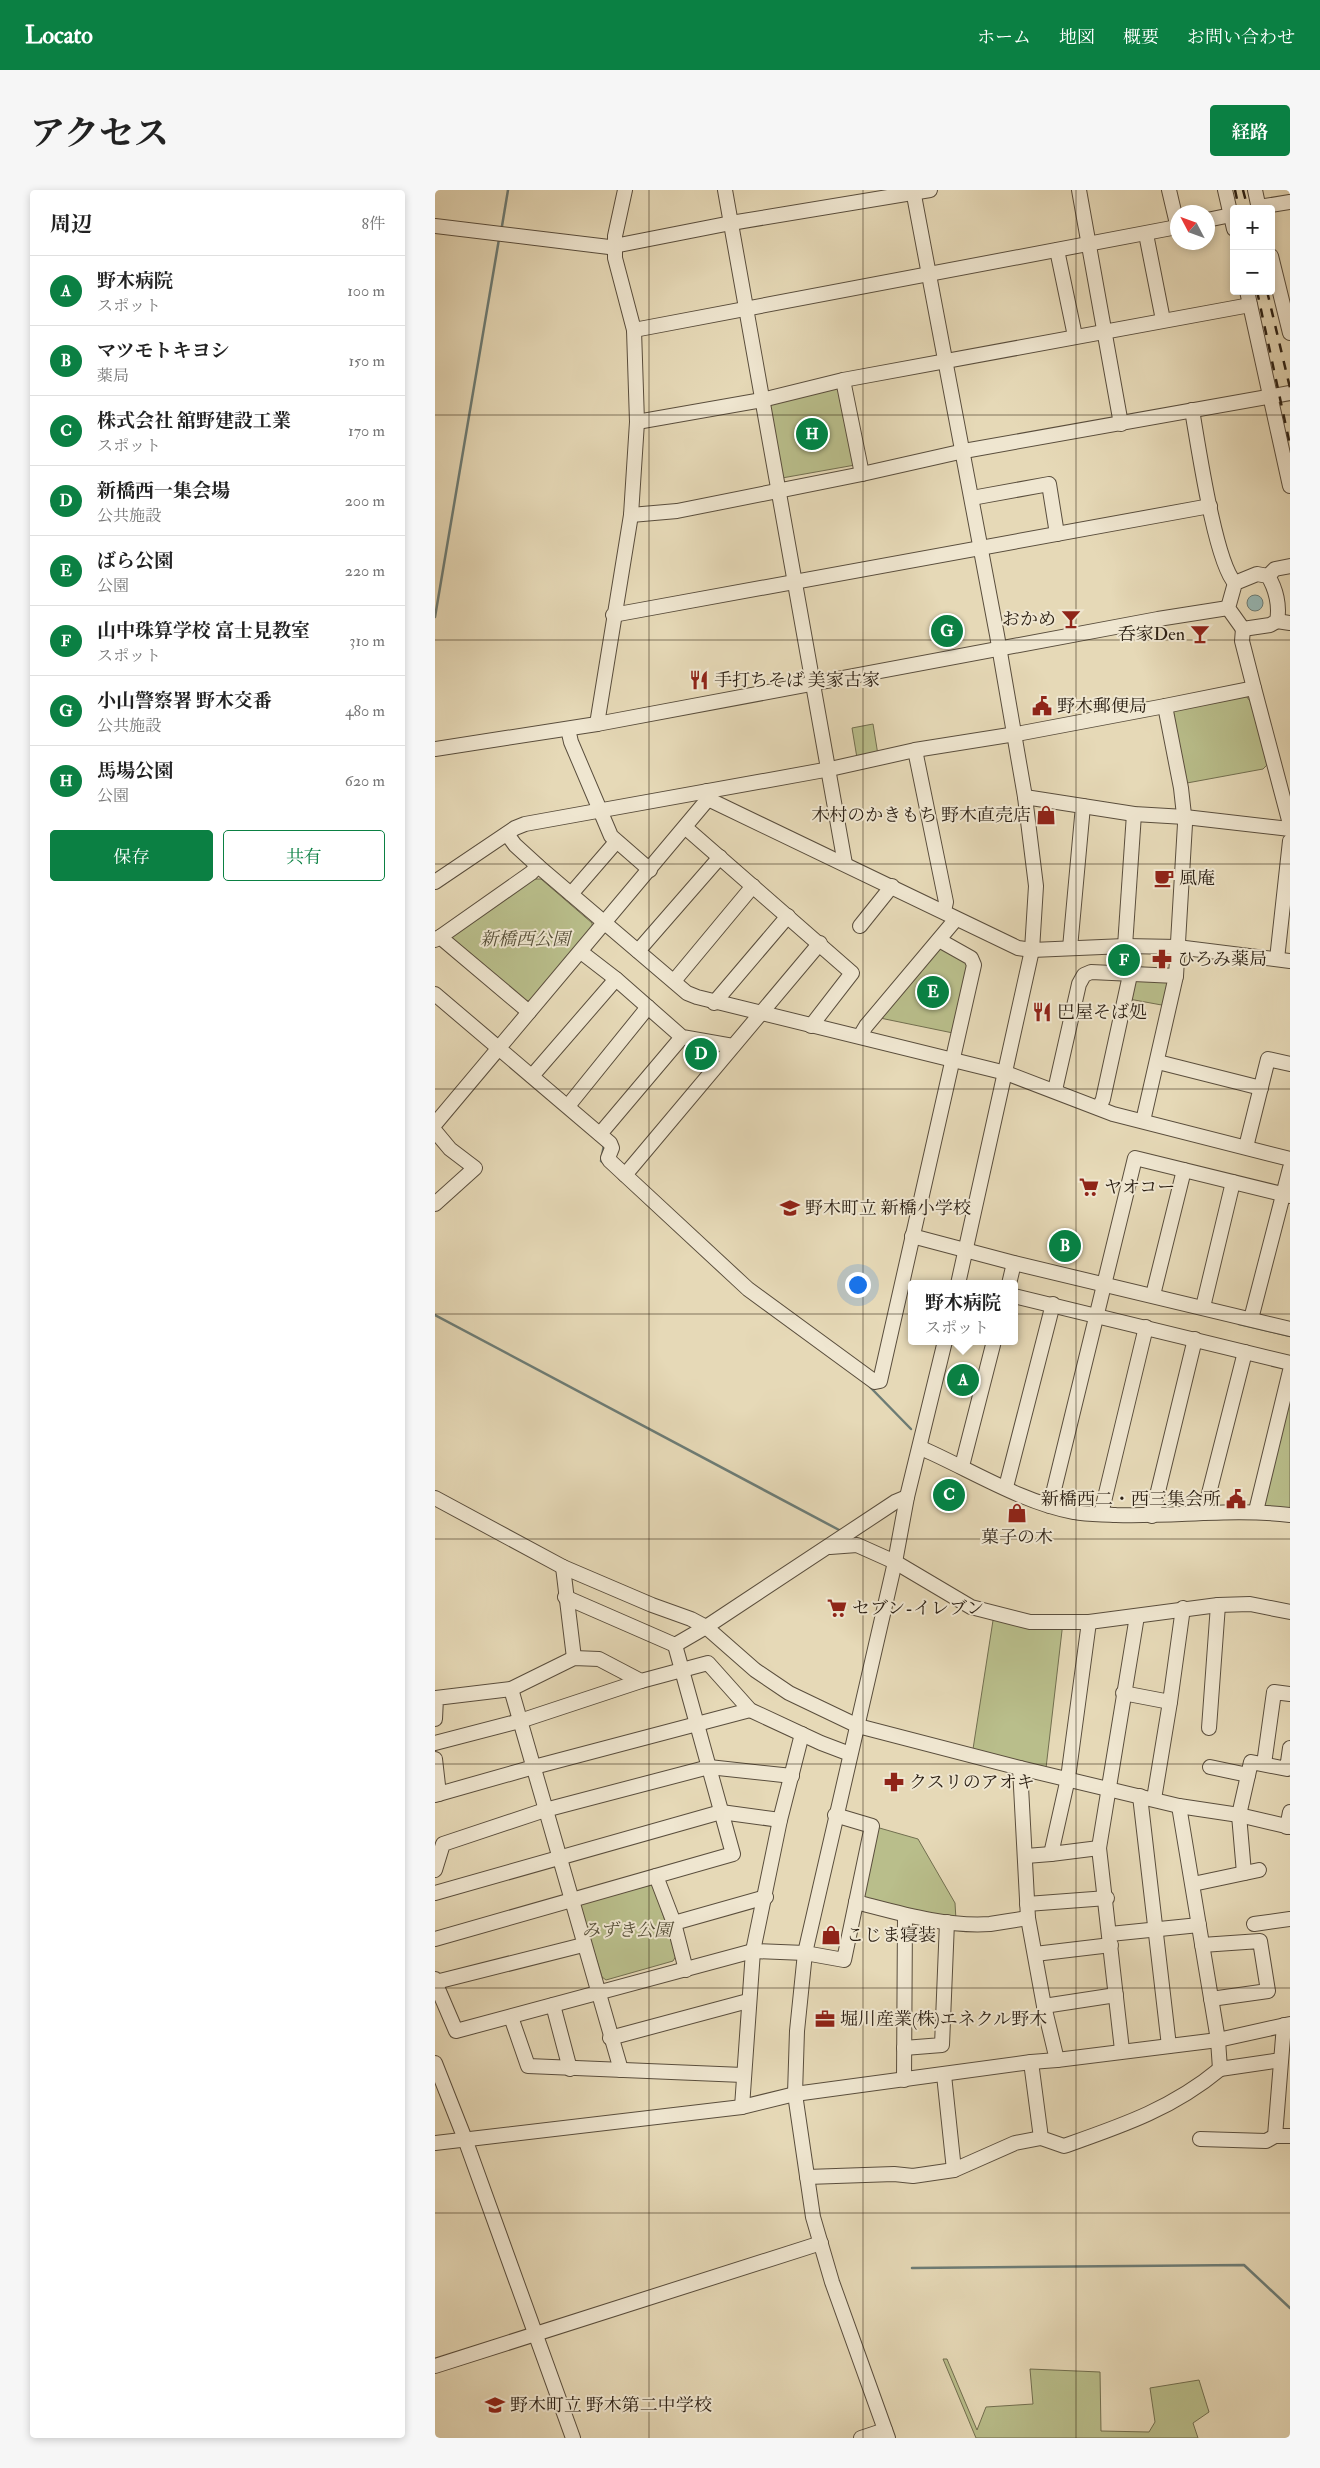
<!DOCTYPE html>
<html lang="ja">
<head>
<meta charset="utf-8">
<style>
	body { margin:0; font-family:"IM FELL Double Pica","Noto Serif JP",serif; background:#f6f6f6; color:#222 }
	.controls { position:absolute; right:15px; top:15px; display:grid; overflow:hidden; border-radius:5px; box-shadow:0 2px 8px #0003 }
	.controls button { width:45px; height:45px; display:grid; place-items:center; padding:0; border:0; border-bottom:1px solid #e0e0e0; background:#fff; color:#222; font:25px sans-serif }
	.compass { position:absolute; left:735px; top:15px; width:45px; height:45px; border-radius:50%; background:#fff; box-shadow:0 2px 8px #0003; rotate:311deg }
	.you { position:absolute; left:422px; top:1094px; width:18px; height:18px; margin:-12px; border:4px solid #fff; border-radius:50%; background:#1a73e8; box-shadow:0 0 0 8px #1a73e833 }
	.badge { display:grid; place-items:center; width:32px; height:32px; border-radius:50%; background:#0b8043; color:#fff; font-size:16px; font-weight:700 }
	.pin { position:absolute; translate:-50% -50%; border:2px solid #fff; box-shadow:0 1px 5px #0006 }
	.popup { position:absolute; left:473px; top:1090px; width:110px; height:65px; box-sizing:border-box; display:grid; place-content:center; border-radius:5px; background:#fff; filter:drop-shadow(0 1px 4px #0005); font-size:16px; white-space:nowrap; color:#767676 }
	.popup b { font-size:19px; color:#222 }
	.popup::after { content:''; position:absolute; left:50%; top:100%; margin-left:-10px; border:10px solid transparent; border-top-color:#fff }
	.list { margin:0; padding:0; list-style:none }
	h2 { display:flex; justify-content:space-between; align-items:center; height:65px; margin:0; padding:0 20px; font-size:21px }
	h2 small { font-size:16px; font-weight:400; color:#767676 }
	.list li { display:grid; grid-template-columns:32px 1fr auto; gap:15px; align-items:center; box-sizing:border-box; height:70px; padding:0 20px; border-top:1px solid #e0e0e0 }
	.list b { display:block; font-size:19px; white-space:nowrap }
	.list p { margin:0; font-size:16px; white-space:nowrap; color:#767676 }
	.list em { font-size:16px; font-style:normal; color:#767676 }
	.actions { display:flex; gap:10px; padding:15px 20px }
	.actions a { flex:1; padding:11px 0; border:1px solid #0b8043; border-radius:5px; text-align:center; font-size:18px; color:#0b8043 }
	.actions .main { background:#0b8043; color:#fff }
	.map { position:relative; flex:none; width:855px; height:2248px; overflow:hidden; border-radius:5px }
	header { display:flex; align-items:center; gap:30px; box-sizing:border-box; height:70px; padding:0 25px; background:#0b8043; color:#fff }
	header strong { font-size:24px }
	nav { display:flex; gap:28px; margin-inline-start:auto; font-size:18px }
	.intro { display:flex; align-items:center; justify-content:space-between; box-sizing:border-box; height:120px; padding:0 30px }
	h1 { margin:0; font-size:35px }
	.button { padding:12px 22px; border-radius:5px; background:#0b8043; color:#fff; font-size:18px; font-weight:700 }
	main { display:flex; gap:30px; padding:0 30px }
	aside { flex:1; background:#fff; border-radius:5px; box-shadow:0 2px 8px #0003 }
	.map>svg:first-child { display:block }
	.green { fill:#b9be8b; stroke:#726f50 }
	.water { fill:#98b9b6; stroke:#6d7c75 }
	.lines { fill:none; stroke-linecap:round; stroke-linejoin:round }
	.stream { stroke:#6d7c75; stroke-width:2.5 }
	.minor-casing { stroke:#5a4e3d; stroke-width:16 }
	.minor { stroke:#efe6d0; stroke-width:14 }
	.rail { stroke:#2c2014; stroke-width:2.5; stroke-dasharray:9 9; stroke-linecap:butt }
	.grid { fill:none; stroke:#2c2014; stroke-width:1; stroke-opacity:0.55 }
	.labels { text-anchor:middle; stroke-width:4; stroke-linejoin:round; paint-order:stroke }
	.poi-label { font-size:18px; fill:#2c2014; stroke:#efe6d0; text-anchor:start }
	.park-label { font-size:18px; font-style:italic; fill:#564f38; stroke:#efe6d0 }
</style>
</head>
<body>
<header>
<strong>Locato</strong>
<nav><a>ホーム</a><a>地図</a><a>概要</a><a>お問い合わせ</a></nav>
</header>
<div class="intro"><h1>アクセス</h1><a class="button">経路</a></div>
<main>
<aside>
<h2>周辺<small>8件</small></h2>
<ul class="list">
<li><span class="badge">A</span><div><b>野木病院</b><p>スポット</p></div><em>100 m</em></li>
<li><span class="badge">B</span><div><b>マツモトキヨシ</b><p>薬局</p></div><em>150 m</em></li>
<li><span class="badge">C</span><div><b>株式会社 舘野建設工業</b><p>スポット</p></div><em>170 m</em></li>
<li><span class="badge">D</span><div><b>新橋西一集会場</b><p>公共施設</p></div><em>200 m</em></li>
<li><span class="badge">E</span><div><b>ばら公園</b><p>公園</p></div><em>220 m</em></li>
<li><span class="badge">F</span><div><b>山中珠算学校 富士見教室</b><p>スポット</p></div><em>310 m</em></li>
<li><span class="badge">G</span><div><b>小山警察署 野木交番</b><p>公共施設</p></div><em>480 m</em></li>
<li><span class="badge">H</span><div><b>馬場公園</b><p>公園</p></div><em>620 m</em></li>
</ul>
<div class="actions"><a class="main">保存</a><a>共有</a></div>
</aside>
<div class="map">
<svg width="855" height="2248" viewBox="0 0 855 2248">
	<rect width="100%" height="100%" fill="#e6d9b7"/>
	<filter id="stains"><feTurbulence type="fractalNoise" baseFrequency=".004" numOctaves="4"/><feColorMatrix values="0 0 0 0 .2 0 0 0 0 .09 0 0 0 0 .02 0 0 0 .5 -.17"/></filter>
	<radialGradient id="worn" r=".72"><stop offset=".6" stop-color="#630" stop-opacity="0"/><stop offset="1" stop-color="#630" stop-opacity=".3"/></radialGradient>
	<g class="green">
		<polygon points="406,197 420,275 347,288 333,214"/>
		<polygon points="811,506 819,516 832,575 828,579 752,593 748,591 735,525 741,518"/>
		<polygon points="438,534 443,565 422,568 417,538"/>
		<polygon points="96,689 106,689 157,733 158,743 97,811 90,811 12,747"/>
		<polygon points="504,758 531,770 535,776 518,843 445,828"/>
		<polygon points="702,790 731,790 736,795 732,816 694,809 696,796"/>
		<polygon points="855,1209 855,1320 827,1315"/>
		<polygon points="559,1424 628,1432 611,1578 538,1559"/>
		<polygon points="441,1637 483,1649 520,1713 521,1730 426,1708"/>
		<polygon points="218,1693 241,1766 238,1771 171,1790 167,1787 144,1714"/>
		<polygon points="508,2169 512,2169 542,2240 551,2217 598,2214 595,2179 665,2182 666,2241 714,2242 720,2232 715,2198 764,2190 774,2222 758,2233 763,2248 541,2248"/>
	</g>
	<circle class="water" cx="820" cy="413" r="8"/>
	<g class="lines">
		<g class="stream">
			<polyline points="67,36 73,0"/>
			<polyline points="0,427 64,49"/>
			<polyline points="169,955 166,971 169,973"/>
			<polyline points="0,1125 406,1341"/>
			<polyline points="804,1134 855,1146"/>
			<polyline points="435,1197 476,1239"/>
			<polyline points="477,2078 809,2075 855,2118"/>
		</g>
		<defs>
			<g id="minor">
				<polyline points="290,0 410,674"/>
				<polyline points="478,0 562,445 590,607 601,696 597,760 523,1094"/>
				<polyline points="644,0 686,234"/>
				<polyline points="734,0 742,34"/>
				<polyline points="790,0 799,39"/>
				<polyline points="820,0 824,19"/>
				<polyline points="824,17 855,12"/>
				<polyline points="772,30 796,25"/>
				<polyline points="0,36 174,57 296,33 495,0"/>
				<polyline points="711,44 728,130"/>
				<polyline points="622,60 640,146"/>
				<polyline points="836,66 855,143"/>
				<polyline points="812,101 855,296"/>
				<polyline points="199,140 742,37"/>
				<polyline points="408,190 427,284"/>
				<path d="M757,220c6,34 23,152 43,173"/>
				<polyline points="202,232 327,210 408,190 815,115"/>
				<polyline points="537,308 614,294 622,344"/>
				<polyline points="196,325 242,321 427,284 529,261 855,203"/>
				<path d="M822,384l11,2c8,13 12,30 9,45l-7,4 -27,4 -15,-21 7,-25z"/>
				<polyline points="833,386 840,379 855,376"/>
				<polyline points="178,425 775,316"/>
				<polyline points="842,431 855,433"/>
				<polyline points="808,439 807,451 819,498 855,634"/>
				<polyline points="162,534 196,325 202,232 199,140 180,68 180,46 190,0"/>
				<polyline points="133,539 136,552 176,646 215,680"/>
				<polyline points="0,559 162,534 723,429 793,418"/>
				<polyline points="480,560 511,712 509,721"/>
				<polyline points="272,601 273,609 583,758 597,760 690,756 742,757 855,771"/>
				<polyline points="590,607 699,624 750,627 855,639"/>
				<polyline points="251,638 417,783 376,836"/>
				<polyline points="72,644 80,655 103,676 252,803 262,807 571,883 678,924 855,969"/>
				<polyline points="0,692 80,638 90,634 395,579 480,560 587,543 730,516 819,498"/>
				<polyline points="136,704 181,652"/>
				<polyline points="425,736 457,696"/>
				<polyline points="5,747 96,683 103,676"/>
				<polyline points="0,750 5,747 94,822"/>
				<polyline points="690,756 699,624"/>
				<polyline points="635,758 648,616"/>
				<polyline points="203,761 285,667"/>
				<polyline points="146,762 181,789 247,847 298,856"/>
				<polyline points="842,769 855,651"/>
				<polyline points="239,791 318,696"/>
				<polyline points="0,804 175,953 177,958 173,968 175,971 313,1099 440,1192 445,1191 539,775 536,768 504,750"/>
				<polyline points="279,813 353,726"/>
				<polyline points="425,846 431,836 521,729"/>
				<polyline points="723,872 826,898"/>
				<polyline points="97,886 181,789"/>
				<polyline points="620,900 644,794 649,785 656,782 741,786"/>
				<polyline points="133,916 213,817"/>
				<polyline points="664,918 668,909 695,785"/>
				<polyline points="708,931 741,786 750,634 746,598 730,516"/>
				<polyline points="0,934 273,609"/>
				<polyline points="0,941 15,959 40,978 0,1014"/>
				<polyline points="165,944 247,847"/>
				<polyline points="811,957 833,869 855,874"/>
				<polyline points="190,985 385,753"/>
				<polyline points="477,1046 579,1073 855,1139"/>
				<polyline points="574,1094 579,1073"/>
				<polyline points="718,1105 749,980"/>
				<polyline points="579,1106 855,1173"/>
				<polyline points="768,1117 798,992"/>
				<polyline points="816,1129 855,978"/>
				<path d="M486,1258c48,21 102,55 153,64 14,3 28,2 42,3 58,2 116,-7 174,0"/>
				<polyline points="527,1276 559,1151"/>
				<polyline points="571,1297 618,1114"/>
				<polyline points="0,1308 128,1377 217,1415 256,1429 271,1437 320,1480 354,1503 423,1536 585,1578 744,1616 804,1625 855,1637"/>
				<polyline points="615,1316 700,968 855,1006"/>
				<polyline points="821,1321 855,1181"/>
				<polyline points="769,1323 810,1162"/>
				<polyline points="666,1324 711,1137"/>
				<polyline points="717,1326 760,1149"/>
				<polyline points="395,1357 422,1355 460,1372 536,1417 595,1432 654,1432 783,1415 815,1414 855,1422"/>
				<polyline points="128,1377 139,1468"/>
				<polyline points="130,1407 240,1455 271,1437 460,1312 472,1307"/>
				<polyline points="654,1432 633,1588 616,1664 664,1658"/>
				<polyline points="76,1499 186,1880"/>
				<polyline points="688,1503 735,1512 748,1418"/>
				<polyline points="0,1529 1,1508 76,1499 139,1468 164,1469 206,1491 273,1473 315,1520 386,1553 415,1564"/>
				<polyline points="774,1538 783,1415"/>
				<polyline points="0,1553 85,1531 206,1491"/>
				<polyline points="0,1569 4,1604"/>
				<polyline points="829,1574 839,1502 855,1504"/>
				<polyline points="775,1577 813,1585"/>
				<polyline points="585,1578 593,1728 609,1816 622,1870"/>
				<polyline points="0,1605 99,1577 315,1520"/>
				<polyline points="705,1606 734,1856"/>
				<polyline points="719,1609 735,1512"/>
				<polyline points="744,1616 783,1850 785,1879 846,1870"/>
				<polyline points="852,1637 855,1622"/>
				<polyline points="591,1666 616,1664"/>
				<polyline points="0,1680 8,1654 110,1620 274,1577 357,1586"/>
				<polyline points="809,1683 804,1625 816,1572 852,1579 855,1558"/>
				<polyline points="221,1686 239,1733 251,1780"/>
				<polyline points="758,1694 824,1680"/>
				<polyline points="0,1703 286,1622 345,1630"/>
				<path d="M421,1712c43,11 88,25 134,22 13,-2 25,-4 38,-6"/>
				<polyline points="592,1714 672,1708"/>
				<polyline points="239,1733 331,1707"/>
				<polyline points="819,1734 855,1729"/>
				<polyline points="675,1744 764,1735"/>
				<polyline points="0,1749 298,1664 240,1455"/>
				<polyline points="767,1755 825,1751 833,1801 776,1809"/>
				<polyline points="600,1764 676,1755"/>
				<polyline points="0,1789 1,1792 148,1755"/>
				<polyline points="0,1792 21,1841 318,1761 370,1763 409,1770 437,1636 400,1625"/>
				<polyline points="118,1815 135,1879"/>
				<polyline points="609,1816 681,1805"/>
				<polyline points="76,1827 93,1876 308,1885"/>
				<polyline points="849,1835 840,1946 855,1946"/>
				<polyline points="175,1848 313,1811"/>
				<polyline points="469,1858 507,1855 512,1732"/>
				<polyline points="687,1860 664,1658 702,1426"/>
				<path d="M596,1872l10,76 23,8c57,-20 108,-37 156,-77"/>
				<polyline points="0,1873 30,1949 138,2248"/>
				<polyline points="469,1890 470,1725"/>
				<polyline points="307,1917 318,1761 345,1630 367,1544"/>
				<polyline points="765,1949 831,1951 840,1946"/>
				<polyline points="0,1953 307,1917 360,1904 596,1872 622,1870 783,1850 855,1834"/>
				<polyline points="519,1980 580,1953 606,1948"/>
				<polyline points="372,1987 459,1984 478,1986 519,1980 509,1885"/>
				<polyline points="0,2176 386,2053"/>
				<polyline points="426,2248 450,2240"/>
				<polyline points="453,2248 397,2092 378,2027 360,1904 362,1841 370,1763 460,1372 472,1307 510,1151"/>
			</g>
		</defs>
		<use href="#minor" class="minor-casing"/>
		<use href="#minor" class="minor"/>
		<g class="rail">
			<polyline points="800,0 804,19"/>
			<polyline points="808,0 813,19"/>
			<polyline points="822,101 855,255"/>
			<polyline points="832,101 855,198"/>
		</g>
	</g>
	<path class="grid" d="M214,0v2248M428,0v2248M641,0v2248M0,225h855M0,450h855M0,674h855M0,899h855M0,1124h855M0,1349h855M0,1574h855M0,1798h855M0,2023h855"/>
	<defs>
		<symbol id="bar-bare" viewBox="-9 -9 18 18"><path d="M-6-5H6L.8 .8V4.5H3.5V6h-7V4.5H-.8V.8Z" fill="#8f2418" stroke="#efe6d0" stroke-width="2.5" paint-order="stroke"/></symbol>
		<symbol id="restaurant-bare" viewBox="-9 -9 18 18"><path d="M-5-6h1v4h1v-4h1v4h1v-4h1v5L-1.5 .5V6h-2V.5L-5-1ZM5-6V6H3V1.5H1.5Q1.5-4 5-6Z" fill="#8f2418" stroke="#efe6d0" stroke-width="2.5" paint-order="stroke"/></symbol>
		<symbol id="civic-bare" viewBox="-9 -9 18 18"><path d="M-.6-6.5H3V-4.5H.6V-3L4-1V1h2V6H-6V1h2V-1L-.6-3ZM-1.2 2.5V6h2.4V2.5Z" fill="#8f2418" stroke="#efe6d0" stroke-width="2.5" paint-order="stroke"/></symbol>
		<symbol id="shop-bare" viewBox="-9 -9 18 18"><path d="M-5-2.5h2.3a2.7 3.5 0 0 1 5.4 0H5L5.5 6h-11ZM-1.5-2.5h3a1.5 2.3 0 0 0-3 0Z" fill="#8f2418" stroke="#efe6d0" stroke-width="2.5" paint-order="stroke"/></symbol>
		<symbol id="cafe-bare" viewBox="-9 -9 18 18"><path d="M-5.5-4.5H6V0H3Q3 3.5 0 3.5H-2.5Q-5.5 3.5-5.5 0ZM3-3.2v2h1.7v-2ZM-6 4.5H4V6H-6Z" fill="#8f2418" stroke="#efe6d0" stroke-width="2.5" paint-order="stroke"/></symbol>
		<symbol id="pharmacy-bare" viewBox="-9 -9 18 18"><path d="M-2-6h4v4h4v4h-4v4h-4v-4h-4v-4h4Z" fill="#8f2418" stroke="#efe6d0" stroke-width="2.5" paint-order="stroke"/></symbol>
		<symbol id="supermarket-bare" viewBox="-9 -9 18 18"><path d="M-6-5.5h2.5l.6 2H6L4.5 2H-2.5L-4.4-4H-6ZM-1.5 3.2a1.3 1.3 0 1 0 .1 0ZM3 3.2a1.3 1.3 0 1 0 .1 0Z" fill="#8f2418" stroke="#efe6d0" stroke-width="2.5" paint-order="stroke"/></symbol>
		<symbol id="school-bare" viewBox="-9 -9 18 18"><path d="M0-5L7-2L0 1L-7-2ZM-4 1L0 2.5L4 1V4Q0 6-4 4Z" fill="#8f2418" stroke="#efe6d0" stroke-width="2.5" paint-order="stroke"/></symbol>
		<symbol id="office-bare" viewBox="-9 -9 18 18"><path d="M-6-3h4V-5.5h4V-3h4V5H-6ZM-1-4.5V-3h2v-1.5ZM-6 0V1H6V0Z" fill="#8f2418" stroke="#efe6d0" stroke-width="2.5" paint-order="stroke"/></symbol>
	</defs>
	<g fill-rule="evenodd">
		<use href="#bar-bare" x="622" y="415" width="28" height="28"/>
		<use href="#bar-bare" x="751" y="430" width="28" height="28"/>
		<use href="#restaurant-bare" x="250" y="476" width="28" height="28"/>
		<use href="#civic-bare" x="593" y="502" width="28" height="28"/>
		<use href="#shop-bare" x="597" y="611" width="28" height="28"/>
		<use href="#cafe-bare" x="715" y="674" width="28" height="28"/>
		<use href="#pharmacy-bare" x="713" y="755" width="28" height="28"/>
		<use href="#restaurant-bare" x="593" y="808" width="28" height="28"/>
		<use href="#supermarket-bare" x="640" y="983" width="28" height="28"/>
		<use href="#school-bare" x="341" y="1004" width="28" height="28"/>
		<use href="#civic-bare" x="787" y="1295" width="28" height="28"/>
		<use href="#shop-bare" x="568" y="1309" width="28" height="28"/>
		<use href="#supermarket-bare" x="388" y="1404" width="28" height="28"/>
		<use href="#pharmacy-bare" x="445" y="1578" width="28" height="28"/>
		<use href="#shop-bare" x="382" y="1731" width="28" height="28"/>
		<use href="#office-bare" x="376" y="1815" width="28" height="28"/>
		<use href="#school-bare" x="46" y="2201" width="28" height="28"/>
	</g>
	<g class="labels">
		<g class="poi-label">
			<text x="621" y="435" text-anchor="end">おかめ</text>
			<text x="750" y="450" text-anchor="end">呑家Den</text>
			<text x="279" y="496">手打ちそば 美家古家</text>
			<text x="622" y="522">野木郵便局</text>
			<text x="596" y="631" text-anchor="end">木村のかきもち 野木直売店</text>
			<text x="744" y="694">風庵</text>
			<text x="742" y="775">ひろみ薬局</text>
			<text x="622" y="828">巴屋そば処</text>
			<text x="669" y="1003">ヤオコー</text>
			<text x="370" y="1024">野木町立 新橋小学校</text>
			<text x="786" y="1315" text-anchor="end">新橋西二・西三集会所</text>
			<text x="582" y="1353" text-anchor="middle">菓子の木</text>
			<text x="417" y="1424">セブン-イレブン</text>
			<text x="474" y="1598">クスリのアオキ</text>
			<text x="411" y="1751">こじま寝装</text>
			<text x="405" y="1835">堀川産業(株)エネクル野木</text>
			<text x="75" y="2221">野木町立 野木第二中学校</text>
		</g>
		<g class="park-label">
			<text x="90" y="755">新橋西公園</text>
			<text x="192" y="1746">みずき公園</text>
		</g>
	</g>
	<rect width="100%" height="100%" filter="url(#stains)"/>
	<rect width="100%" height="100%" fill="url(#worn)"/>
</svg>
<div class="controls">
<button>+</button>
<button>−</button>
</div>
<svg class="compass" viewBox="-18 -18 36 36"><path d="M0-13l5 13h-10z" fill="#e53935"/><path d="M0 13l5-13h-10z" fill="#767676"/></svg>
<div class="you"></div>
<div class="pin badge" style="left:528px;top:1190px">A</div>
<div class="popup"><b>野木病院</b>スポット</div>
<div class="pin badge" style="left:630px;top:1056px">B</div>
<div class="pin badge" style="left:514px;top:1305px">C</div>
<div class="pin badge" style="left:266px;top:864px">D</div>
<div class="pin badge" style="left:498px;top:802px">E</div>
<div class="pin badge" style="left:689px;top:770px">F</div>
<div class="pin badge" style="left:512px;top:441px">G</div>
<div class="pin badge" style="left:377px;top:244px">H</div>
</div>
</main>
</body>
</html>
